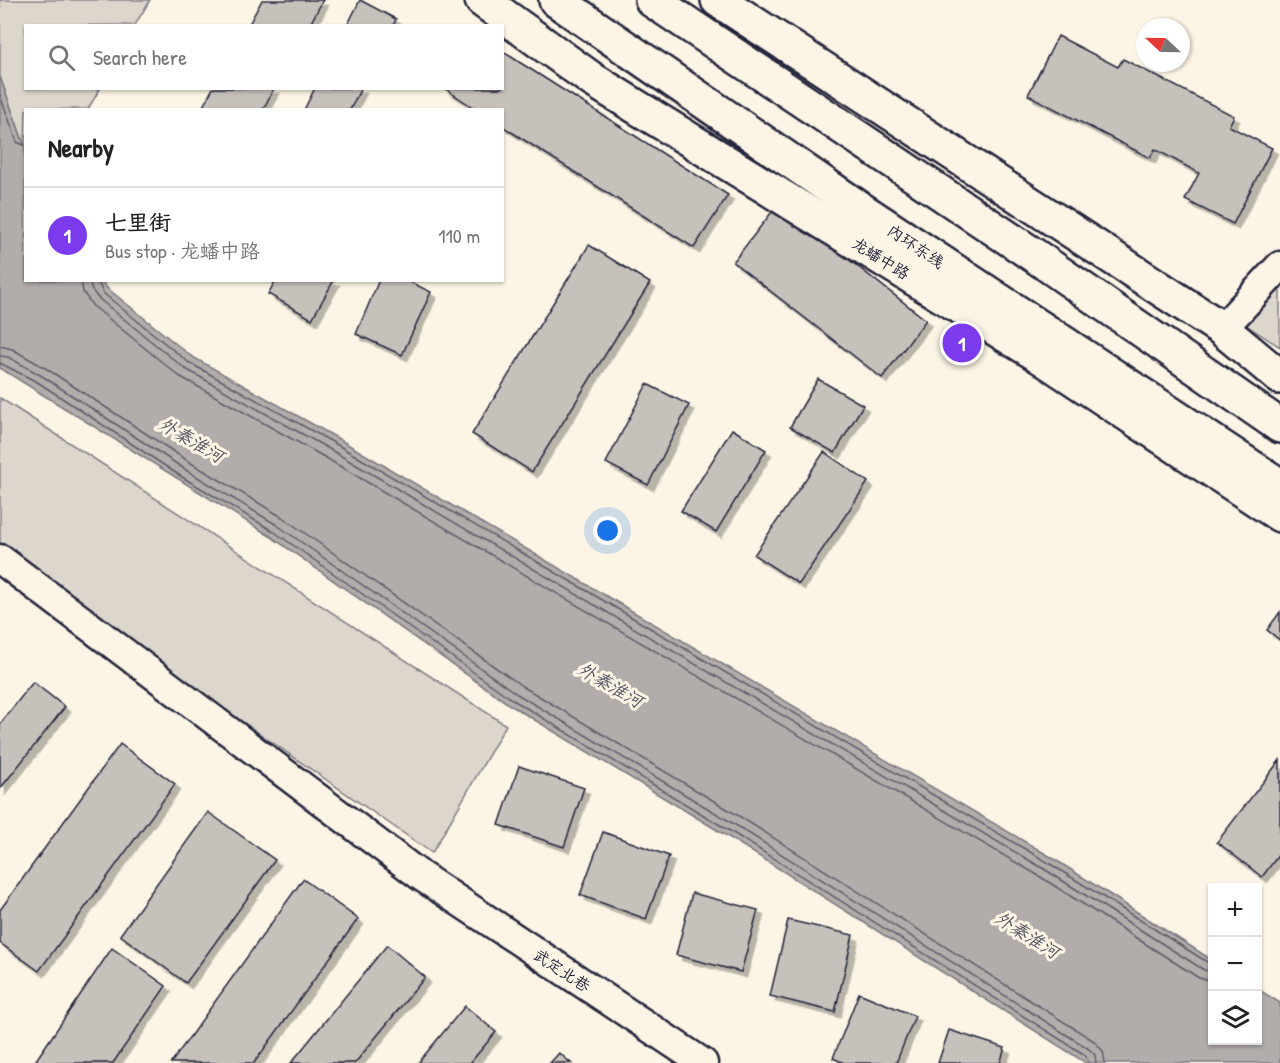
<!DOCTYPE html>
<html lang="en">
<head>
<meta charset="utf-8">
<style>
	body { margin:0; font-family:"Patrick Hand","LXGW WenKai TC",sans-serif; background:#f2f2f2; color:#222 }
	.controls { position:absolute; right:18px; bottom:18px; display:grid; overflow:hidden; border-radius:0px; box-shadow:0 2px 4px #0004 }
	.controls button { width:54px; height:54px; display:grid; place-items:center; padding:0; border:0; border-bottom:2px solid #e0e0e0; background:#fff; color:#222; font:30px sans-serif }
	.compass { position:absolute; left:1136px; top:18px; width:54px; height:54px; border-radius:50%; background:#fff; box-shadow:0 2px 4px #0004; rotate:292deg }
	.you { position:absolute; left:608px; top:531px; width:21px; height:21px; margin:-15px; border:4px solid #fff; border-radius:50%; background:#1a73e8; box-shadow:0 0 0 9px #1a73e833 }
	.badge { display:grid; place-items:center; width:39px; height:39px; border-radius:50%; background:#7c3aed; color:#fff; font-size:20px; font-weight:700 }
	.pin { position:absolute; translate:-50% -50%; border:3px solid #fff; box-shadow:0 2px 6px #0006 }
	.list { margin:0; padding:0; list-style:none }
	h2 { display:flex; justify-content:space-between; align-items:center; height:78px; margin:0; padding:0 24px; font-size:26px }
	h2 small { font-size:20px; font-weight:400; color:#767676 }
	.list li { display:grid; grid-template-columns:39px 1fr auto; gap:18px; align-items:center; box-sizing:border-box; height:96px; padding:0 24px; border-top:2px solid #e0e0e0 }
	.list b { display:block; font-size:22px; white-space:nowrap }
	.list p { margin:0; font-size:20px; white-space:nowrap; color:#767676 }
	.list em { font-size:20px; font-style:normal; color:#767676 }
	.icon { flex:none; width:33px; height:33px; fill:none; stroke:currentColor; stroke-width:2; stroke-linecap:round; stroke-linejoin:round }
	.map { position:relative; flex:none; width:1280px; height:1063px; overflow:hidden }
	.search { position:absolute; background:#fff; box-shadow:0 2px 4px #0004; left:24px; top:24px; width:480px; height:66px; display:flex; align-items:center; gap:15px; box-sizing:border-box; padding:0 21px; border-radius:0px; color:#767676; font-size:22px }
	.panel { position:absolute; background:#fff; box-shadow:0 2px 4px #0004; left:24px; top:108px; width:480px; height:174px; border-radius:0px }
	.map>svg:first-child { display:block }
	.green { fill:#dcd6cc; stroke:#7f7c84; stroke-width:1.5 }
	.water { fill:#b2adab; stroke:#78757e; stroke-width:1.5 }
	.lines { fill:none; stroke-linecap:round; stroke-linejoin:round }
	.shore { stroke:#5c5a68; stroke-width:1.5 }
	.building { fill:#c6c1bb; stroke:#22223b; stroke-width:1.5; filter:url(#shadow) }
	.minor-casing { stroke:#22223b; stroke-width:33 }
	.major-casing { stroke:#22223b; stroke-width:38 }
	.highway-casing { stroke:#22223b; stroke-width:38 }
	.minor { stroke:#fcf5e5; stroke-width:28 }
	.major { stroke:#fcf5e5; stroke-width:33 }
	.highway { stroke:#fcf5e5; stroke-width:33 }
	.labels { text-anchor:middle; stroke-width:6; stroke-linejoin:round; paint-order:stroke }
	.street-label { font-size:16px; fill:#22223b; stroke:#fcf5e5 }
	.water-label { font-size:18px; font-style:italic; fill:#545362; stroke:#fcf5e5 }
</style>
</head>
<body>
<div class="map">
<svg width="1280" height="1063" viewBox="0 0 1280 1063">
	<defs>
		<filter id="shadow"><feDropShadow dx="5.5" dy="5.5" stdDeviation="0" flood-color="#0004"/></filter>
	</defs>
	<rect width="100%" height="100%" fill="#fcf5e5"/>
	<filter id="ink" filterUnits="userSpaceOnUse"><feTurbulence type="fractalNoise" baseFrequency=".0167" numOctaves="2"/><feDisplacementMap in="SourceGraphic" scale="12" xChannelSelector="R" yChannelSelector="G"/><feConvolveMatrix kernelMatrix="1 2 1 2 8 2 1 2 1" color-interpolation-filters="sRGB"/></filter>
	<g filter="url(#ink)">
		<g class="green">
			<polygon points="0,0 150,0 135,25 26,26 26,88 100,89 88,109 26,110 25,147 0,77"/>
			<polygon points="1280,289 1280,347 1244,324"/>
			<polygon points="0,398 506,725 432,853 0,554"/>
		</g>
		<polygon class="water" points="0,77 25,147 26,280 102,281 107,288 191,356 337,438 1051,857 1212,960 1212,1040 1258,1040 1258,989 1280,1003 1280,1063 1086,1063 727,836 510,705 270,536 0,368"/>
		<g class="lines">
			<g class="shore">
				<polyline points="0,95 17,142 26,146"/>
				<polyline points="81,280 83,292 92,305 179,376 326,458 1039,876 1199,978 1212,981"/>
				<polyline points="90,280 91,289 98,298 184,368 331,450 1044,869 1204,970 1212,972"/>
				<polyline points="97,280 103,293 188,362 334,443 594,595 1047,862 1212,965"/>
				<polyline points="0,346 12,349 47,369 191,463 282,517 522,686 739,816 1094,1041 1103,1051 1105,1063"/>
				<polyline points="0,356 8,357 42,376 186,470 277,525 517,694 734,824 1089,1049 1095,1055 1096,1063"/>
				<polyline points="0,363 39,383 182,477 273,531 513,700 730,831 1085,1055 1089,1063"/>
			</g>
		</g>
		<g class="building">
			<polygon points="262,0 323,0 309,26 248,26"/>
			<polygon points="360,0 396,19 393,26 347,26"/>
			<polygon points="1058,36 1118,67 1123,59 1234,116 1229,126 1272,148 1233,224 1185,200 1199,173 1155,149 1150,158 1028,95"/>
			<polygon points="502,51 728,195 694,248 502,126 502,110 477,110 444,88 502,88"/>
			<polygon points="213,88 274,88 263,110 201,110"/>
			<polygon points="315,88 361,88 350,110 304,110"/>
			<polygon points="778,204 926,320 882,378 733,262"/>
			<polygon points="589,245 650,283 532,472 472,434"/>
			<polygon points="276,280 334,280 312,319 268,294"/>
			<polygon points="379,280 406,280 431,292 402,355 356,334"/>
			<polygon points="818,379 863,405 835,453 790,427"/>
			<polygon points="647,384 689,405 648,485 606,463"/>
			<polygon points="732,429 766,450 716,532 681,511"/>
			<polygon points="824,452 868,482 799,584 754,555"/>
			<polygon points="1280,612 1280,640 1267,630"/>
			<polygon points="33,682 65,707 0,789 0,724"/>
			<polygon points="120,744 175,784 39,971 0,943 0,910"/>
			<polygon points="1280,760 1280,853 1262,877 1217,842"/>
			<polygon points="519,766 584,788 564,847 499,825"/>
			<polygon points="208,812 275,860 186,983 120,935"/>
			<polygon points="603,832 669,856 646,919 580,895"/>
			<polygon points="303,879 358,919 254,1063 171,1063"/>
			<polygon points="692,893 758,910 741,972 676,955"/>
			<polygon points="788,920 853,935 835,1012 770,996"/>
			<polygon points="387,945 425,977 355,1063 291,1063"/>
			<polygon points="112,948 166,986 113,1063 34,1063"/>
			<polygon points="859,993 915,1016 896,1063 844,1063 833,1058"/>
			<polygon points="465,1006 496,1032 470,1063 418,1063"/>
			<polygon points="949,1030 1005,1048 1000,1063 938,1063"/>
			<polygon points="559,1053 571,1063 550,1063"/>
		</g>
		<g class="lines">
			<defs>
				<g id="minor">
					<polyline points="1222,329 1280,266"/>
					<polyline points="0,559 421,876 703,1063"/>
				</g>
				<g id="major">
					<polyline points="482,0 593,80 1035,353 1280,515"/>
					<polyline points="718,0 1222,329 1280,377"/>
				</g>
				<g id="highway">
					<polyline points="556,0 859,208 1280,486"/>
					<polyline points="652,0 1038,258 1280,426"/>
				</g>
			</defs>
			<use href="#minor" class="minor-casing"/>
			<use href="#major" class="major-casing"/>
			<use href="#highway" class="highway-casing"/>
			<use href="#minor" class="minor"/>
			<use href="#major" class="major"/>
			<use href="#highway" class="highway"/>
		</g>
	</g>
	<g class="labels">
		<g class="street-label">
			<text transform="translate(916 246) rotate(34)" y="6">内环东线</text>
			<text transform="translate(881 258) rotate(32)" y="6">龙蟠中路</text>
			<text transform="translate(562 970) rotate(33)" y="6">武定北巷</text>
		</g>
		<g class="water-label">
			<text transform="translate(191 440) rotate(30)" y="6">外秦淮河</text>
			<text transform="translate(610 685) rotate(30)" y="6">外秦淮河</text>
			<text transform="translate(1027 935) rotate(32)" y="6">外秦淮河</text>
		</g>
	</g>
</svg>
<div class="controls">
<button>+</button>
<button>−</button>
<button><svg class="icon" aria-label="layers" viewBox="0 0 24 24"><path d="M12 4l9 5-9 5-9-5zM3 14l9 5 9-5"/></svg></button>
</div>
<svg class="compass" viewBox="-18 -18 36 36"><path d="M0-13l5 13h-10z" fill="#e53935"/><path d="M0 13l5-13h-10z" fill="#767676"/></svg>
<div class="you"></div>
<div class="pin badge" style="left:962px;top:343px">1</div>
<div class="search"><svg class="icon" aria-label="search" viewBox="0 0 24 24"><circle cx="10" cy="10" r="6"/><path d="M15 15l6 6"/></svg>Search here</div>
<section class="panel">
<h2>Nearby<small></small></h2>
<ul class="list">
<li><span class="badge">1</span><div><b>七里街</b><p>Bus stop · 龙蟠中路</p></div><em>110 m</em></li>
</ul>
</section>
</div>
</body>
</html>
